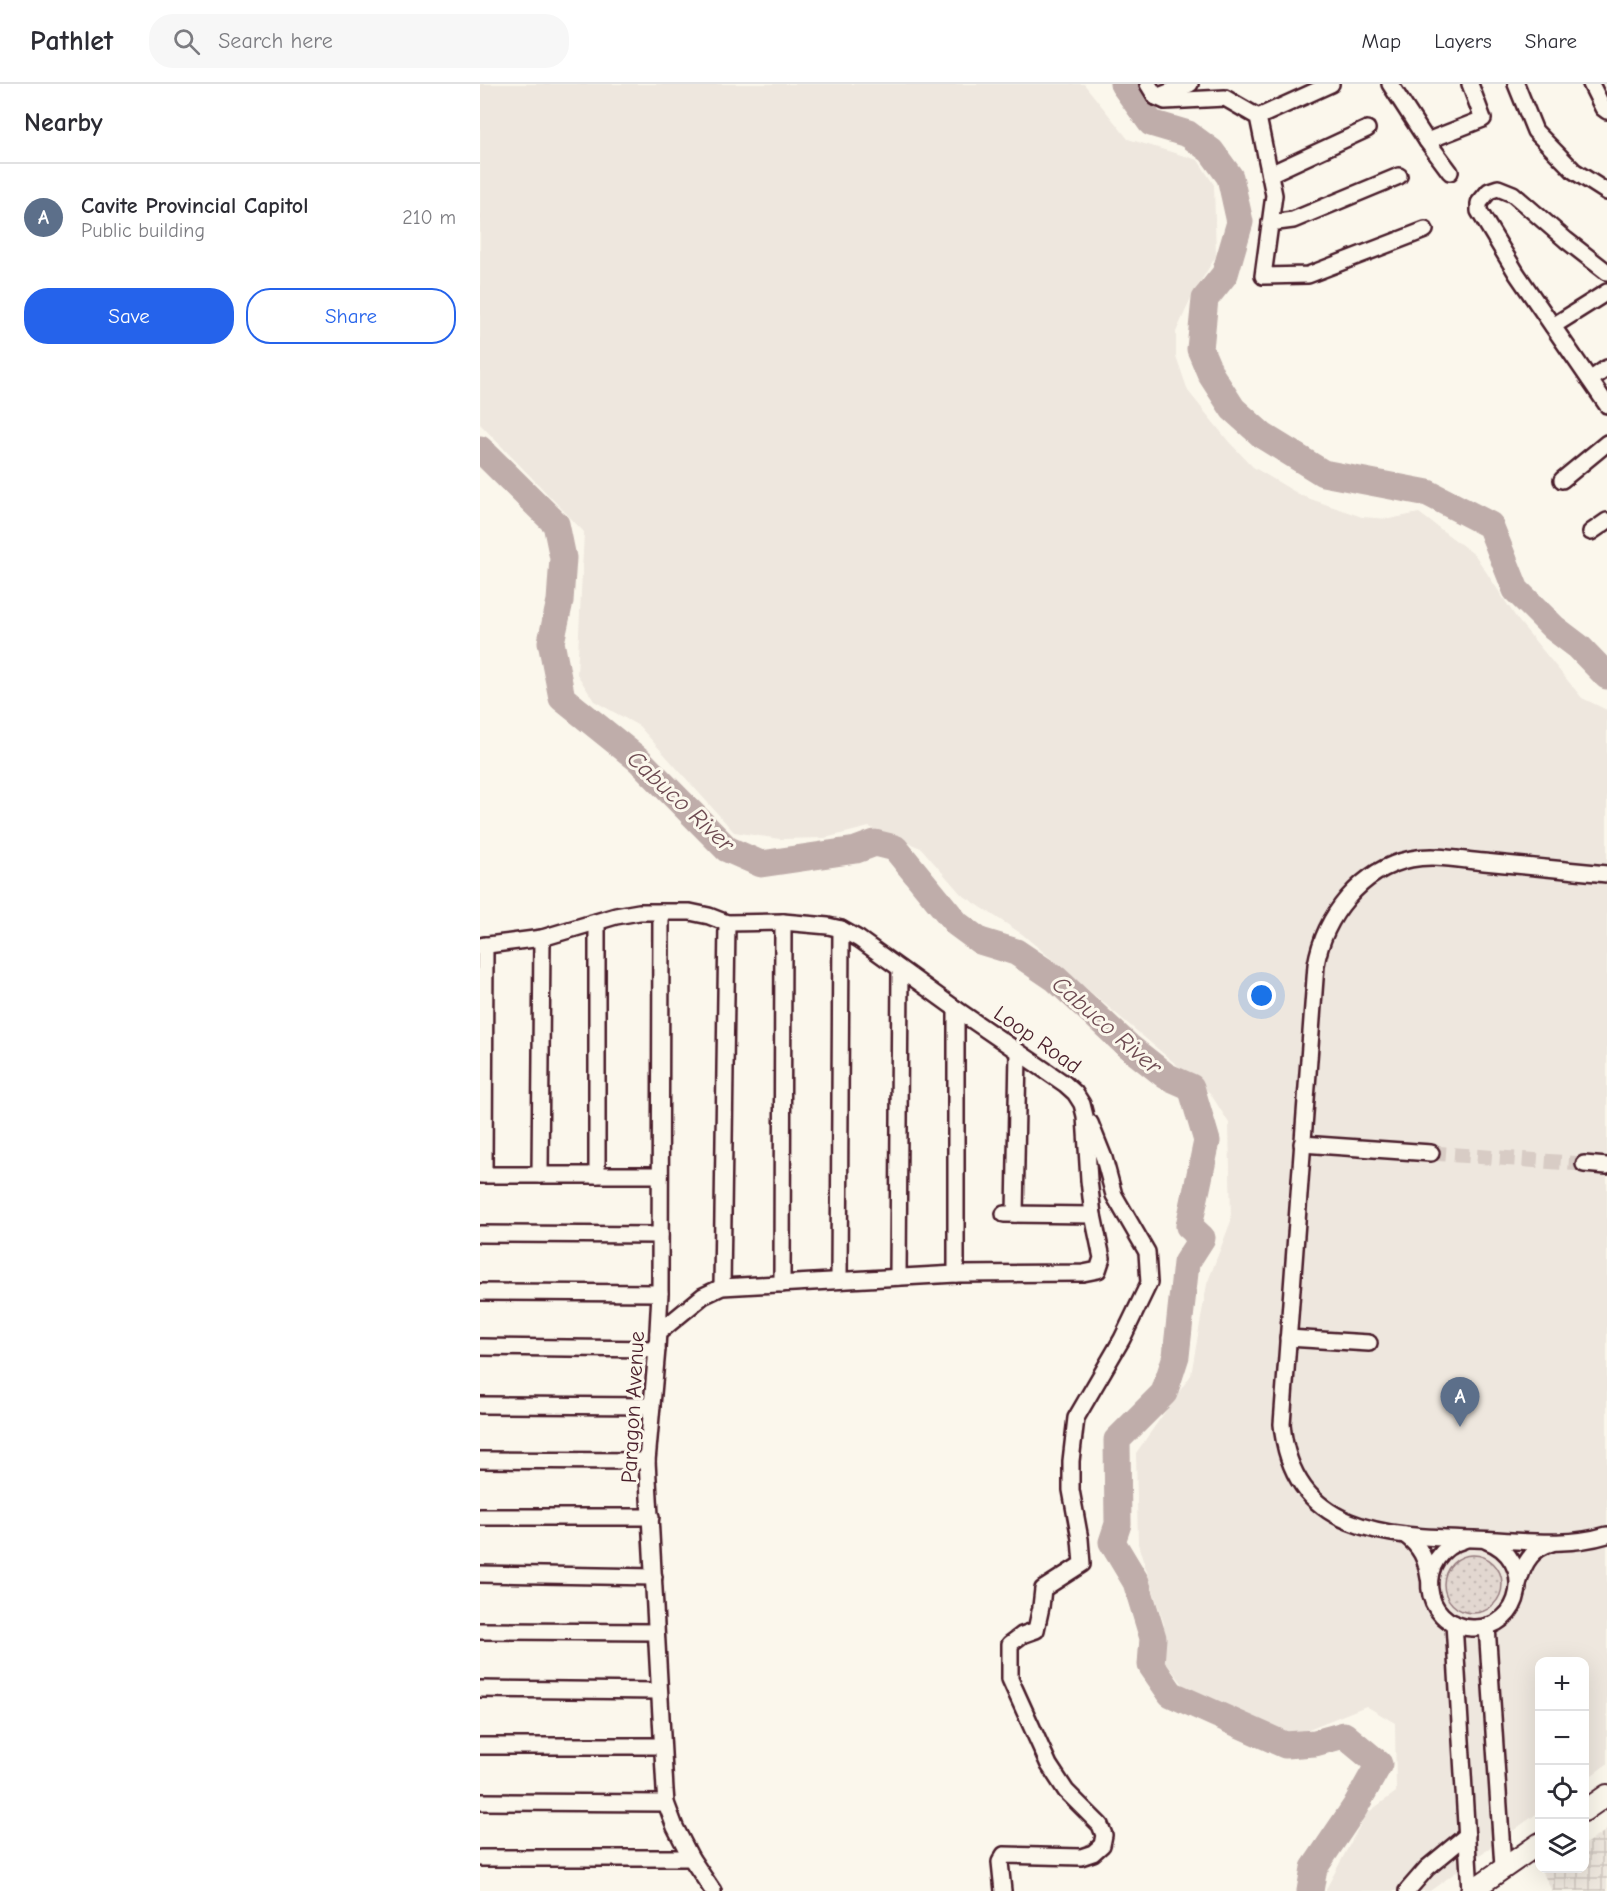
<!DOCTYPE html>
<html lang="en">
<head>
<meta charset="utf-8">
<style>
	body { margin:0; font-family:"Comic Neue",sans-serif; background:#f7f7f7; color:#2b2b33 }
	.controls { position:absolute; right:18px; bottom:18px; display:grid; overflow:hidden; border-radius:12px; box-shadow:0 6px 24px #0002 }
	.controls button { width:54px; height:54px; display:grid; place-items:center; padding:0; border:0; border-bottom:2px solid #e1e1e2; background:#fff; color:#2b2b33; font:30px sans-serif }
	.you { position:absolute; left:782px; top:912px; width:21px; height:21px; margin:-15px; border:4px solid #fff; border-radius:50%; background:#1a73e8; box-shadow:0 0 0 9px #1a73e833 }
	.badge { display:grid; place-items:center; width:39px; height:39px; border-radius:50%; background:#2563eb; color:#fff; font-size:20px; font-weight:700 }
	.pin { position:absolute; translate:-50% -50px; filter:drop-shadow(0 2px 3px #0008) }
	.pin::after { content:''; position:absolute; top:32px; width:21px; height:18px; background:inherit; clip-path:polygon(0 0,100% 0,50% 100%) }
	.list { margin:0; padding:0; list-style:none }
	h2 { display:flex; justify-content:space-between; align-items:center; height:78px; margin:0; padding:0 24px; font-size:26px }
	h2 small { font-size:20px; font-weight:400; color:#7c7c81 }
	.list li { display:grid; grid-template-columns:39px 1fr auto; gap:18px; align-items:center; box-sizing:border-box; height:108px; padding:0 24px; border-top:2px solid #e1e1e2 }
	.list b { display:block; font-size:22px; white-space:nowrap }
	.list p { margin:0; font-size:20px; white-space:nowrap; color:#7c7c81 }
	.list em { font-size:20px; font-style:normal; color:#7c7c81 }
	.actions { display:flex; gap:12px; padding:18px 24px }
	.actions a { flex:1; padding:14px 0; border:2px solid #2563eb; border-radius:24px; text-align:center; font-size:21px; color:#2563eb }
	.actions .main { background:#2563eb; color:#fff }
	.icon { flex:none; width:33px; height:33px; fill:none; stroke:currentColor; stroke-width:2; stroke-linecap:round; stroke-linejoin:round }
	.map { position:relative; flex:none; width:1127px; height:1807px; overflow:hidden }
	header { display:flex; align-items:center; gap:36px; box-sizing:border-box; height:84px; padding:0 30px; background:#fff; border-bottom:2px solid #e1e1e2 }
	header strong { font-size:28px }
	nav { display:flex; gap:33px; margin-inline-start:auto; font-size:21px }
	.search { width:420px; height:54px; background:#f7f7f7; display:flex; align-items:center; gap:15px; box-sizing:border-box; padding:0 21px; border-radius:24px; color:#7c7c81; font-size:22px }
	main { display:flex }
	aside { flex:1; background:#fff }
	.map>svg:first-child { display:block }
	.built { fill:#eee7de }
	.industrial { fill:url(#industrial-grid) }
	.green { fill:url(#green-dots); stroke:#967b7e; stroke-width:1.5 }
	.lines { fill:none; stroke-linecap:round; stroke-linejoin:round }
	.river { stroke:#bfadaa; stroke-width:27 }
	.minor-tunnel { stroke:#d8ccc5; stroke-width:15; stroke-dasharray:15 8; stroke-linecap:butt }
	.minor-casing { stroke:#4a1f2b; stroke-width:20 }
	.major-casing { stroke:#4a1f2b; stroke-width:24 }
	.minor { stroke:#fbf7ec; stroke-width:15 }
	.major { stroke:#fbf7ec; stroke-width:20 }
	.labels { text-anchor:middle; stroke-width:6; stroke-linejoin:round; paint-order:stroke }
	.street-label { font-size:22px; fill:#4a1f2b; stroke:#fbf7ec }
	.water-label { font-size:24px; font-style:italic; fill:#6d4a51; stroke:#fbf7ec }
</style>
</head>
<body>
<header>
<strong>Pathlet</strong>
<div class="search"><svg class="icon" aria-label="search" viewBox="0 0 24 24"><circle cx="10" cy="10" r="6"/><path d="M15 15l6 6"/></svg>Search here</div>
<nav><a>Map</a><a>Layers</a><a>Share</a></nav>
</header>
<main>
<aside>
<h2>Nearby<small></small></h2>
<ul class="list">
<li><span class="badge" style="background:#5c6f8a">A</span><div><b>Cavite Provincial Capitol</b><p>Public building</p></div><em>210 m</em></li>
</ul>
<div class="actions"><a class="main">Save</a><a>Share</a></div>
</aside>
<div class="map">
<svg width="1127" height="1807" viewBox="0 0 1127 1807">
	<defs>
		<pattern id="industrial-grid" width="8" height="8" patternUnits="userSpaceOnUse" patternTransform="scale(1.5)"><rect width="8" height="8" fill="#eee7de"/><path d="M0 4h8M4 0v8" fill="none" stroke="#cec6bf"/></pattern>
		<pattern id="green-dots" width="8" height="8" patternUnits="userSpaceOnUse" patternTransform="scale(1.5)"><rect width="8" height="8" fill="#e2d7d0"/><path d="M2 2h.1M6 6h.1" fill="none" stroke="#c3b8b3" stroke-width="1.8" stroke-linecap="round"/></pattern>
	</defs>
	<rect width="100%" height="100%" fill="#fbf7ec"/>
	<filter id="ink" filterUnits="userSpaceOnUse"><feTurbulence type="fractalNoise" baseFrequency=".0167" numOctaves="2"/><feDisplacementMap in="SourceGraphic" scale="12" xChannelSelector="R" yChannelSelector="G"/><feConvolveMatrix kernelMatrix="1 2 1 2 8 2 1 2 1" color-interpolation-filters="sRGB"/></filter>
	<g filter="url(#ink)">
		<polygon class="built" points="0,0 604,0 648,55 718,76 734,101 736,172 713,210 696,248 696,272 708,307 749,358 773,383 822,412 882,433 909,435 939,429 995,471 1037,535 1102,614 1127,626 1127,1680 1105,1696 1104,1578 1060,1578 1059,1728 950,1807 846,1807 846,1805 886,1730 916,1708 915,1639 886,1622 811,1652 715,1615 681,1573 684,1540 658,1460 656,1369 711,1291 727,1200 751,1137 749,1039 730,1009 542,850 481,810 441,764 389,743 345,754 300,755 254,748 159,642 114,617 97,590 104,448 0,340"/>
		<polygon class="industrial" points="1127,1746 1127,1807 1072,1807 1062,1787 1066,1785 1104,1784 1105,1760"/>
		<circle class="green" cx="993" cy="1500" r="29"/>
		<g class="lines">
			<g class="river">
				<polyline points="643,0 671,39 708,50 731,67 750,93 760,138 745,190 725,215 720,265 731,291 753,325 783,352 843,389 948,409 1010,441 1036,506 1074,544 1099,563 1127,592"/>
				<polyline points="0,365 76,440 83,474 80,517 71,558 82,614 159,676 247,765 281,780 376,766 395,759 415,764 477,840 500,857 536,868 576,895 648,962 686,992 711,1003 727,1057 709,1142 722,1154 706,1179 696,1272 684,1309 637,1356 638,1440 632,1458 656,1498 673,1554 671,1581 691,1610 805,1661 835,1659 864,1651 899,1680 875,1723 834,1784 830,1807"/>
			</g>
			<polyline class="minor-tunnel" points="951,1069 1104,1080"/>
			<defs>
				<g id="minor">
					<polyline points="668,0 676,13 685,17 745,14 778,33 794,111 783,192 828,191 945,146"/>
					<polyline points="910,0 947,57"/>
					<polyline points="1036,0 1055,47 1094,87 1127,108"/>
					<polyline points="1111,0 1123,24 1127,27"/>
					<polyline points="676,13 710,0"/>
					<polyline points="778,33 851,0"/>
					<polyline points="970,88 947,57 1003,35 990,0"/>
					<polyline points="790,90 887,45"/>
					<polyline points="790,139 813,136 919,92"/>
					<polyline points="1127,188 1086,156 1033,110 1018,104 1009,107 999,119 999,127 1037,190 1127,321"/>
					<polyline points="1073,242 1127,208"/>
					<polyline points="1110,296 1127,284"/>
					<polyline points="1082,396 1127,359"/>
					<polyline points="1111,448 1127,437"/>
					<path d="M1127,790c-41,-4 -82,-8 -123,-12 -24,-2 -49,-8 -73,-3 -50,10 -87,58 -95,106l-34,459c10,109 105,113 192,115 44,1 90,9 133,-4"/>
					<polyline points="181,828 180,1209 177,1265 167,1377 185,1706 186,1719 195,1743 211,1774 233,1807"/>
					<polyline points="0,862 62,854 136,832 159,828 210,828 229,832 247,839 303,838 348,842 361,845 379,855 476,925 585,1000 595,1009 602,1020 605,1032 609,1096 613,1131 622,1174 618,1186 603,1189 476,1190 242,1203 223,1212 178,1249"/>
					<polyline points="822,1060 951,1069"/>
					<polyline points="1104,1080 1127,1082"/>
					<polyline points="0,1091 180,1091"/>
					<polyline points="4,1091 5,861"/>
					<polyline points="60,1091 62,854"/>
					<polyline points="117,1091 117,838"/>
					<polyline points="524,1130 613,1131"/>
					<polyline points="535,1130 538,968"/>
					<polyline points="0,1150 180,1151"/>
					<polyline points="476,1190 476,925"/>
					<polyline points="418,1193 420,885"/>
					<polyline points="359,1196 361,845"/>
					<polyline points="302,1200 303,838"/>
					<polyline points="242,1203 247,839"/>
					<polyline points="0,1208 180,1209"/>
					<polyline points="808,1254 889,1259"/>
					<polyline points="0,1263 177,1265"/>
					<polyline points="0,1321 172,1322"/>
					<polyline points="0,1376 167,1377"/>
					<polyline points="0,1433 171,1433"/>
					<path d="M925,1451c16,12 21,24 24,43"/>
					<path d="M984,1456c-50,14 -44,85 8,88 52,2 64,-69 15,-87"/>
					<polyline points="0,1490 174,1493"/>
					<path d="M1039,1497c5,-19 14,-33 33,-38"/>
					<polyline points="974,1539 990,1807"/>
					<polyline points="1007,1542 1023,1783"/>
					<polyline points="0,1547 175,1548"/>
					<polyline points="0,1605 179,1607"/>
					<polyline points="0,1662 181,1662"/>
					<polyline points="0,1718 186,1719"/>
					<polyline points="0,1774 211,1774"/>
					<polyline points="523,1807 520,1778 524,1771 601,1773 613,1769 622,1761 624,1751 620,1741 586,1707 569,1681 530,1595 530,1560 542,1551 556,1546 561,1523 563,1505 602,1480 600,1455 591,1406 591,1377 596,1334 642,1255 669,1199 667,1168 634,1111 624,1074 610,1039"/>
					<polyline points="927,1807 947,1784 987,1751"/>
				</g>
				<g id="major">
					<polyline points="1104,1727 1127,1711"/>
					<polyline points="991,1807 1060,1759"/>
				</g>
			</defs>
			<use href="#minor" class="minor-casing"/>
			<use href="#major" class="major-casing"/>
			<use href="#minor" class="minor"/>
			<use href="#major" class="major"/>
		</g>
	</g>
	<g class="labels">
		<g class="street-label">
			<text transform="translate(558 955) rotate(35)" y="8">Loop Road</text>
			<text transform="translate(152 1323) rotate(-87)" y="8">Paragon Avenue</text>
		</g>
		<g class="water-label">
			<text transform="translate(201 717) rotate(43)" y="8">Cabuco River</text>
			<text transform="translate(627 941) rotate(41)" y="8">Cabuco River</text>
		</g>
	</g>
</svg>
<div class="controls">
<button>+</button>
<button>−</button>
<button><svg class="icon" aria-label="locate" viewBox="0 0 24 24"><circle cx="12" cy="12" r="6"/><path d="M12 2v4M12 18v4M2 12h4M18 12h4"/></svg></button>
<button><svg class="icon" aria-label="layers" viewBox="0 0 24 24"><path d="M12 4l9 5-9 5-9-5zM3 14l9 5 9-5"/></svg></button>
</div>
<div class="you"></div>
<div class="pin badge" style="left:980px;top:1343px;background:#5c6f8a">A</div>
</div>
</main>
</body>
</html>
